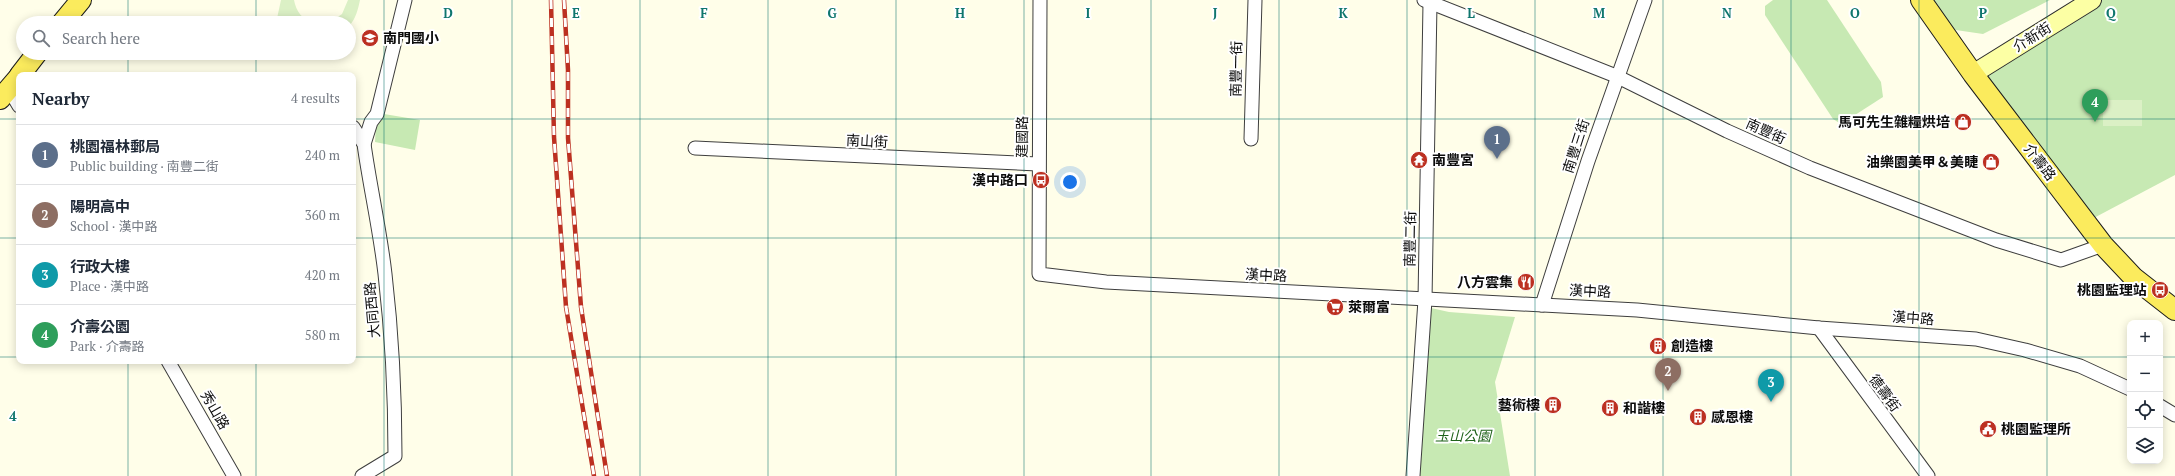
<!DOCTYPE html>
<html lang="en">
<head>
<meta charset="utf-8">
<style>
	body { margin:0; font-family:"PT Serif","Noto Sans TC",serif; background:#f6f6f7; color:#1f2937 }
	.controls { position:absolute; right:12px; bottom:12px; display:grid; overflow:hidden; border-radius:8px; box-shadow:0 2px 10px #0003 }
	.controls button { width:36px; height:36px; display:grid; place-items:center; padding:0; border:0; border-bottom:1px solid #e0e1e3; background:#fff; color:#1f2937; font:20px sans-serif }
	.you { position:absolute; left:1070px; top:182px; width:14px; height:14px; margin:-10px; border:3px solid #fff; border-radius:50%; background:#1a73e8; box-shadow:0 0 0 6px #1a73e833 }
	.badge { display:grid; place-items:center; width:26px; height:26px; border-radius:50%; background:#db2777; color:#fff; font-size:13px; font-weight:700 }
	.pin { position:absolute; translate:-50% -33px; filter:drop-shadow(0 1px 2px #0008) }
	.pin::after { content:''; position:absolute; top:21px; width:14px; height:12px; background:inherit; clip-path:polygon(0 0,100% 0,50% 100%) }
	.list { margin:0; padding:0; list-style:none }
	h2 { display:flex; justify-content:space-between; align-items:center; height:52px; margin:0; padding:0 16px; font-size:17px }
	h2 small { font-size:13px; font-weight:400; color:#747a83 }
	.list li { display:grid; grid-template-columns:26px 1fr auto; gap:12px; align-items:center; box-sizing:border-box; height:60px; padding:0 16px; border-top:1px solid #e0e1e3 }
	.list b { display:block; font-size:15px; white-space:nowrap }
	.list p { margin:0; font-size:13px; white-space:nowrap; color:#747a83 }
	.list em { font-size:13px; font-style:normal; color:#747a83 }
	.icon { flex:none; width:22px; height:22px; fill:none; stroke:currentColor; stroke-width:2; stroke-linecap:round; stroke-linejoin:round }
	.map { position:relative; flex:none; width:2175px; height:476px; overflow:hidden }
	.search { position:absolute; background:#fff; box-shadow:0 2px 10px #0003; left:16px; top:16px; width:340px; height:44px; display:flex; align-items:center; gap:10px; box-sizing:border-box; padding:0 14px; border-radius:22px; color:#747a83; font-size:15px }
	.panel { position:absolute; background:#fff; box-shadow:0 2px 10px #0003; left:16px; top:72px; width:340px; height:292px; border-radius:8px }
	.map>svg:first-child { display:block }
	.green { fill:#c7e9b3 }
	.pitch { fill:#dbf0c5 }
	.lines { fill:none; stroke-linecap:round; stroke-linejoin:round }
	.street-casing { stroke:#3e3e3e; stroke-width:15 }
	.secondary-casing { stroke:#2d2d2d; stroke-width:20 }
	.primary-casing { stroke:#1c1c1c; stroke-width:22 }
	.street { stroke:#fff; stroke-width:13 }
	.secondary { stroke:#fcffa4; stroke-width:18 }
	.primary { stroke:#fbeb5d; stroke-width:20 }
	.rail-casing { stroke:#bc3021; stroke-width:4.5 }
	.rail { stroke:#fff; stroke-width:3; stroke-dasharray:9; stroke-linecap:butt }
	.grid { fill:none; stroke:#0f766e; stroke-width:1; stroke-opacity:0.55 }
	.labels { text-anchor:middle; stroke-width:4; stroke-linejoin:round; paint-order:stroke }
	.street-label { font-size:14px; fill:#0b0b0b; stroke:#fff }
	.poi-label { font-size:14px; font-weight:bold; fill:#0b0b0b; stroke:#fff; text-anchor:start }
	.park-label { font-size:14px; font-style:italic; fill:#20631b; stroke:#fff }
	.grid-label { font-size:13px; text-anchor:middle; font-weight:bold; fill:#0f766e; stroke:#fff; stroke-width:4; stroke-linejoin:round; paint-order:stroke }
</style>
</head>
<body>
<div class="map">
<svg width="2175" height="476" viewBox="0 0 2175 476">
	<rect width="100%" height="100%" fill="#fffee9"/>
	<g class="green">
		<polygon points="1773,0 1827,0 1881,82 1883,97 1841,124 1833,119 1765,15 1765,6"/>
		<polygon points="1929,0 2050,0 1983,34 1949,29"/>
		<polygon points="2100,0 2175,0 2175,175 2090,220 1975,68"/>
		<polygon points="384,114 420,120 415,150 375,142 376,124"/>
		<polygon points="1431,308 1449,312 1515,317 1495,382 1510,476 1420,476"/>
	</g>
	<g class="pitch">
		<path d="M281,0h13c2,11 8,20 20,23h-22l-3,-4 -1,4h-12z"/>
		<path d="M348,0h12c-2,9 -4,19 -11,26v-3h-20l13,-9z"/>
		<rect x="2103" y="100" width="39" height="26"/>
	</g>
	<g class="lines">
		<defs>
			<g id="street">
				<polyline points="1040,0 1039,274 1106,282 1637,310 1819,328 1976,339 2025,350 2080,366 2130,389"/>
				<polyline points="1424,0 1616,76 1727,131 1810,168 1996,240 2061,260 2103,245"/>
				<polyline points="9,89 19,106"/>
				<path d="M353,127l11,17c6,43 16,86 21,130 7,60 10,121 10,182l-33,20"/>
				<polyline points="1251,139 1255,0"/>
				<polyline points="364,144 371,122 377,114 405,0"/>
				<polyline points="695,148 1038,164"/>
				<polyline points="1542,305 1588,161 1645,0"/>
				<polyline points="1819,328 1928,476"/>
				<polyline points="168,361 234,476"/>
				<polyline points="2160,406 2175,415"/>
				<polyline points="1413,476 1425,300 1430,3"/>
			</g>
			<polyline id="secondary" points="1973,74 2092,0"/>
			<g id="primary">
				<polyline points="1921,0 1973,74 2103,245 2134,278 2175,310"/>
				<polyline points="62,23 81,0"/>
				<polyline points="20,75 37,53"/>
				<polyline points="0,99 19,77"/>
			</g>
		</defs>
		<use href="#street" class="street-casing"/>
		<use href="#secondary" class="secondary-casing"/>
		<use href="#primary" class="primary-casing"/>
		<use href="#street" class="street"/>
		<use href="#secondary" class="secondary"/>
		<use href="#primary" class="primary"/>
		<defs>
			<g id="rail">
				<polyline points="551,0 554,137 566,307 594,476"/>
				<polyline points="564,0 568,70 568,138 581,307 607,476"/>
			</g>
		</defs>
		<use href="#rail" class="rail-casing"/>
		<use href="#rail" class="rail"/>
	</g>
	<path class="grid" d="M128,0v23M256,0v23M384,0v476M512,0v476M640,0v476M768,0v476M896,0v476M1024,0v476M1151,0v476M1279,0v476M1407,0v476M1535,0v476M1663,0v476M1791,0v476M1919,0v476M2047,0v476M128,53v22M256,53v22M0,119h19M353,119h1822M0,238h19M353,238h1822M0,357h19M353,357h1777M2160,357h15M128,361v115M256,361v115"/>
	<defs>
		<symbol id="school-disc" viewBox="-11 -11 22 22"><circle r="9.5" fill="#bc3021" stroke="#fff"/><path d="M0-5L7-2L0 1L-7-2ZM-4 1L0 2.5L4 1V4Q0 6-4 4Z" fill="#fff"/></symbol>
		<symbol id="shop-disc" viewBox="-11 -11 22 22"><circle r="9.5" fill="#bc3021" stroke="#fff"/><path d="M-5-2.5h2.3a2.7 3.5 0 0 1 5.4 0H5L5.5 6h-11ZM-1.5-2.5h3a1.5 2.3 0 0 0-3 0Z" fill="#fff"/></symbol>
		<symbol id="temple-disc" viewBox="-11 -11 22 22"><circle r="9.5" fill="#bc3021" stroke="#fff"/><path d="M0-6L5-2H3V0L6.5 2.5H4V6H1.5V3h-3V6H-4V2.5H-6.5L-3 0V-2H-5Z" fill="#fff"/></symbol>
		<symbol id="bus-disc" viewBox="-11 -11 22 22"><circle r="9.5" fill="#bc3021" stroke="#fff"/><path d="M-5-6H5V4H4V6H2V4H-2V6H-4V4H-5ZM-3.5-4V0h7V-4ZM-3.5 1.2v1.5H-2V1.2ZM2 1.2v1.5H3.5V1.2Z" fill="#fff"/></symbol>
		<symbol id="restaurant-disc" viewBox="-11 -11 22 22"><circle r="9.5" fill="#bc3021" stroke="#fff"/><path d="M-5-6h1v4h1v-4h1v4h1v-4h1v5L-1.5 .5V6h-2V.5L-5-1ZM5-6V6H3V1.5H1.5Q1.5-4 5-6Z" fill="#fff"/></symbol>
		<symbol id="supermarket-disc" viewBox="-11 -11 22 22"><circle r="9.5" fill="#bc3021" stroke="#fff"/><path d="M-6-5.5h2.5l.6 2H6L4.5 2H-2.5L-4.4-4H-6ZM-1.5 3.2a1.3 1.3 0 1 0 .1 0ZM3 3.2a1.3 1.3 0 1 0 .1 0Z" fill="#fff"/></symbol>
		<symbol id="building-disc" viewBox="-11 -11 22 22"><circle r="9.5" fill="#bc3021" stroke="#fff"/><path d="M-4-6H4V6H1V3H-1V6H-4ZM-2.5-4.3h1.7v1.8h-1.7ZM.8-4.3h1.7v1.8H.8ZM-2.5-1h1.7V.8h-1.7ZM.8-1h1.7V.8H.8Z" fill="#fff"/></symbol>
		<symbol id="civic-disc" viewBox="-11 -11 22 22"><circle r="9.5" fill="#bc3021" stroke="#fff"/><path d="M-.6-6.5H3V-4.5H.6V-3L4-1V1h2V6H-6V1h2V-1L-.6-3ZM-1.2 2.5V6h2.4V2.5Z" fill="#fff"/></symbol>
	</defs>
	<g fill-rule="evenodd">
		<use href="#school-disc" x="360" y="28" width="20" height="20"/>
		<use href="#shop-disc" x="1953" y="112" width="20" height="20"/>
		<use href="#temple-disc" x="1409" y="150" width="20" height="20"/>
		<use href="#shop-disc" x="1981" y="152" width="20" height="20"/>
		<use href="#bus-disc" x="1031" y="170" width="20" height="20"/>
		<use href="#restaurant-disc" x="1516" y="272" width="20" height="20"/>
		<use href="#bus-disc" x="2150" y="280" width="20" height="20"/>
		<use href="#supermarket-disc" x="1325" y="297" width="20" height="20"/>
		<use href="#building-disc" x="1648" y="336" width="20" height="20"/>
		<use href="#building-disc" x="1543" y="395" width="20" height="20"/>
		<use href="#building-disc" x="1600" y="398" width="20" height="20"/>
		<use href="#building-disc" x="1688" y="407" width="20" height="20"/>
		<use href="#civic-disc" x="1978" y="419" width="20" height="20"/>
	</g>
	<g class="labels">
		<g class="street-label">
			<text transform="translate(2032 37) rotate(-32)" y="5">介新街</text>
			<text transform="translate(1236 69) rotate(-89)" y="5">南豐一街</text>
			<text transform="translate(1766 131) rotate(24)" y="5">南豐街</text>
			<text transform="translate(1022 137) rotate(-89)" y="5">建國路</text>
			<text transform="translate(867 141) rotate(3)" y="5">南山街</text>
			<text transform="translate(1576 146) rotate(-72)" y="5">南豐三街</text>
			<text transform="translate(2040 162) rotate(53)" y="5">介壽路</text>
			<text transform="translate(1410 239) rotate(-89)" y="5">南豐二街</text>
			<text transform="translate(1266 275) rotate(3)" y="5">漢中路</text>
			<text transform="translate(1590 291) rotate(3)" y="5">漢中路</text>
			<text transform="translate(372 310) rotate(-95)" y="5">大同西路</text>
			<text transform="translate(1913 318) rotate(4)" y="5">漢中路</text>
			<text transform="translate(1885 393) rotate(54)" y="5">德壽街</text>
			<text transform="translate(215 410) rotate(60)" y="5">秀山路</text>
		</g>
		<g class="poi-label">
			<text x="383" y="43">南門國小</text>
			<text x="1950" y="127" text-anchor="end">馬可先生雜糧烘培</text>
			<text x="1432" y="165">南豐宮</text>
			<text x="1978" y="167" text-anchor="end">油樂園美甲＆美睫</text>
			<text x="1028" y="185" text-anchor="end">漢中路口</text>
			<text x="1513" y="287" text-anchor="end">八方雲集</text>
			<text x="2147" y="295" text-anchor="end">桃園監理站</text>
			<text x="1348" y="312">萊爾富</text>
			<text x="1671" y="351">創造樓</text>
			<text x="1540" y="410" text-anchor="end">藝術樓</text>
			<text x="1623" y="413">和諧樓</text>
			<text x="1711" y="422">感恩樓</text>
			<text x="2001" y="434">桃園監理所</text>
		</g>
		<g class="park-label">
			<text x="1463" y="441">玉山公園</text>
		</g>
	</g>
	<g class="grid-label">
		<text x="448" y="18">D</text>
		<text x="576" y="18">E</text>
		<text x="704" y="18">F</text>
		<text x="832" y="18">G</text>
		<text x="960" y="18">H</text>
		<text x="1088" y="18">I</text>
		<text x="1215" y="18">J</text>
		<text x="1343" y="18">K</text>
		<text x="1471" y="18">L</text>
		<text x="1599" y="18">M</text>
		<text x="1727" y="18">N</text>
		<text x="1855" y="18">O</text>
		<text x="1983" y="18">P</text>
		<text x="2111" y="18">Q</text>
		<text x="13" y="421">4</text>
	</g>
</svg>
<div class="controls">
<button>+</button>
<button>−</button>
<button><svg class="icon" aria-label="locate" viewBox="0 0 24 24"><circle cx="12" cy="12" r="6"/><path d="M12 2v4M12 18v4M2 12h4M18 12h4"/></svg></button>
<button><svg class="icon" aria-label="layers" viewBox="0 0 24 24"><path d="M12 4l9 5-9 5-9-5zM3 14l9 5 9-5"/></svg></button>
</div>
<div class="you"></div>
<div class="pin badge" style="left:1497px;top:159px;background:#5c6f8a">1</div>
<div class="pin badge" style="left:1668px;top:391px;background:#8d6e63">2</div>
<div class="pin badge" style="left:1771px;top:402px;background:#0f9aa8">3</div>
<div class="pin badge" style="left:2095px;top:122px;background:#2e9e5b">4</div>
<div class="search"><svg class="icon" aria-label="search" viewBox="0 0 24 24"><circle cx="10" cy="10" r="6"/><path d="M15 15l6 6"/></svg>Search here</div>
<section class="panel">
<h2>Nearby<small>4 results</small></h2>
<ul class="list">
<li><span class="badge" style="background:#5c6f8a">1</span><div><b>桃園福林郵局</b><p>Public building · 南豐二街</p></div><em>240 m</em></li>
<li><span class="badge" style="background:#8d6e63">2</span><div><b>陽明高中</b><p>School · 漢中路</p></div><em>360 m</em></li>
<li><span class="badge" style="background:#0f9aa8">3</span><div><b>行政大樓</b><p>Place · 漢中路</p></div><em>420 m</em></li>
<li><span class="badge" style="background:#2e9e5b">4</span><div><b>介壽公園</b><p>Park · 介壽路</p></div><em>580 m</em></li>
</ul>
</section>
</div>
</body>
</html>
